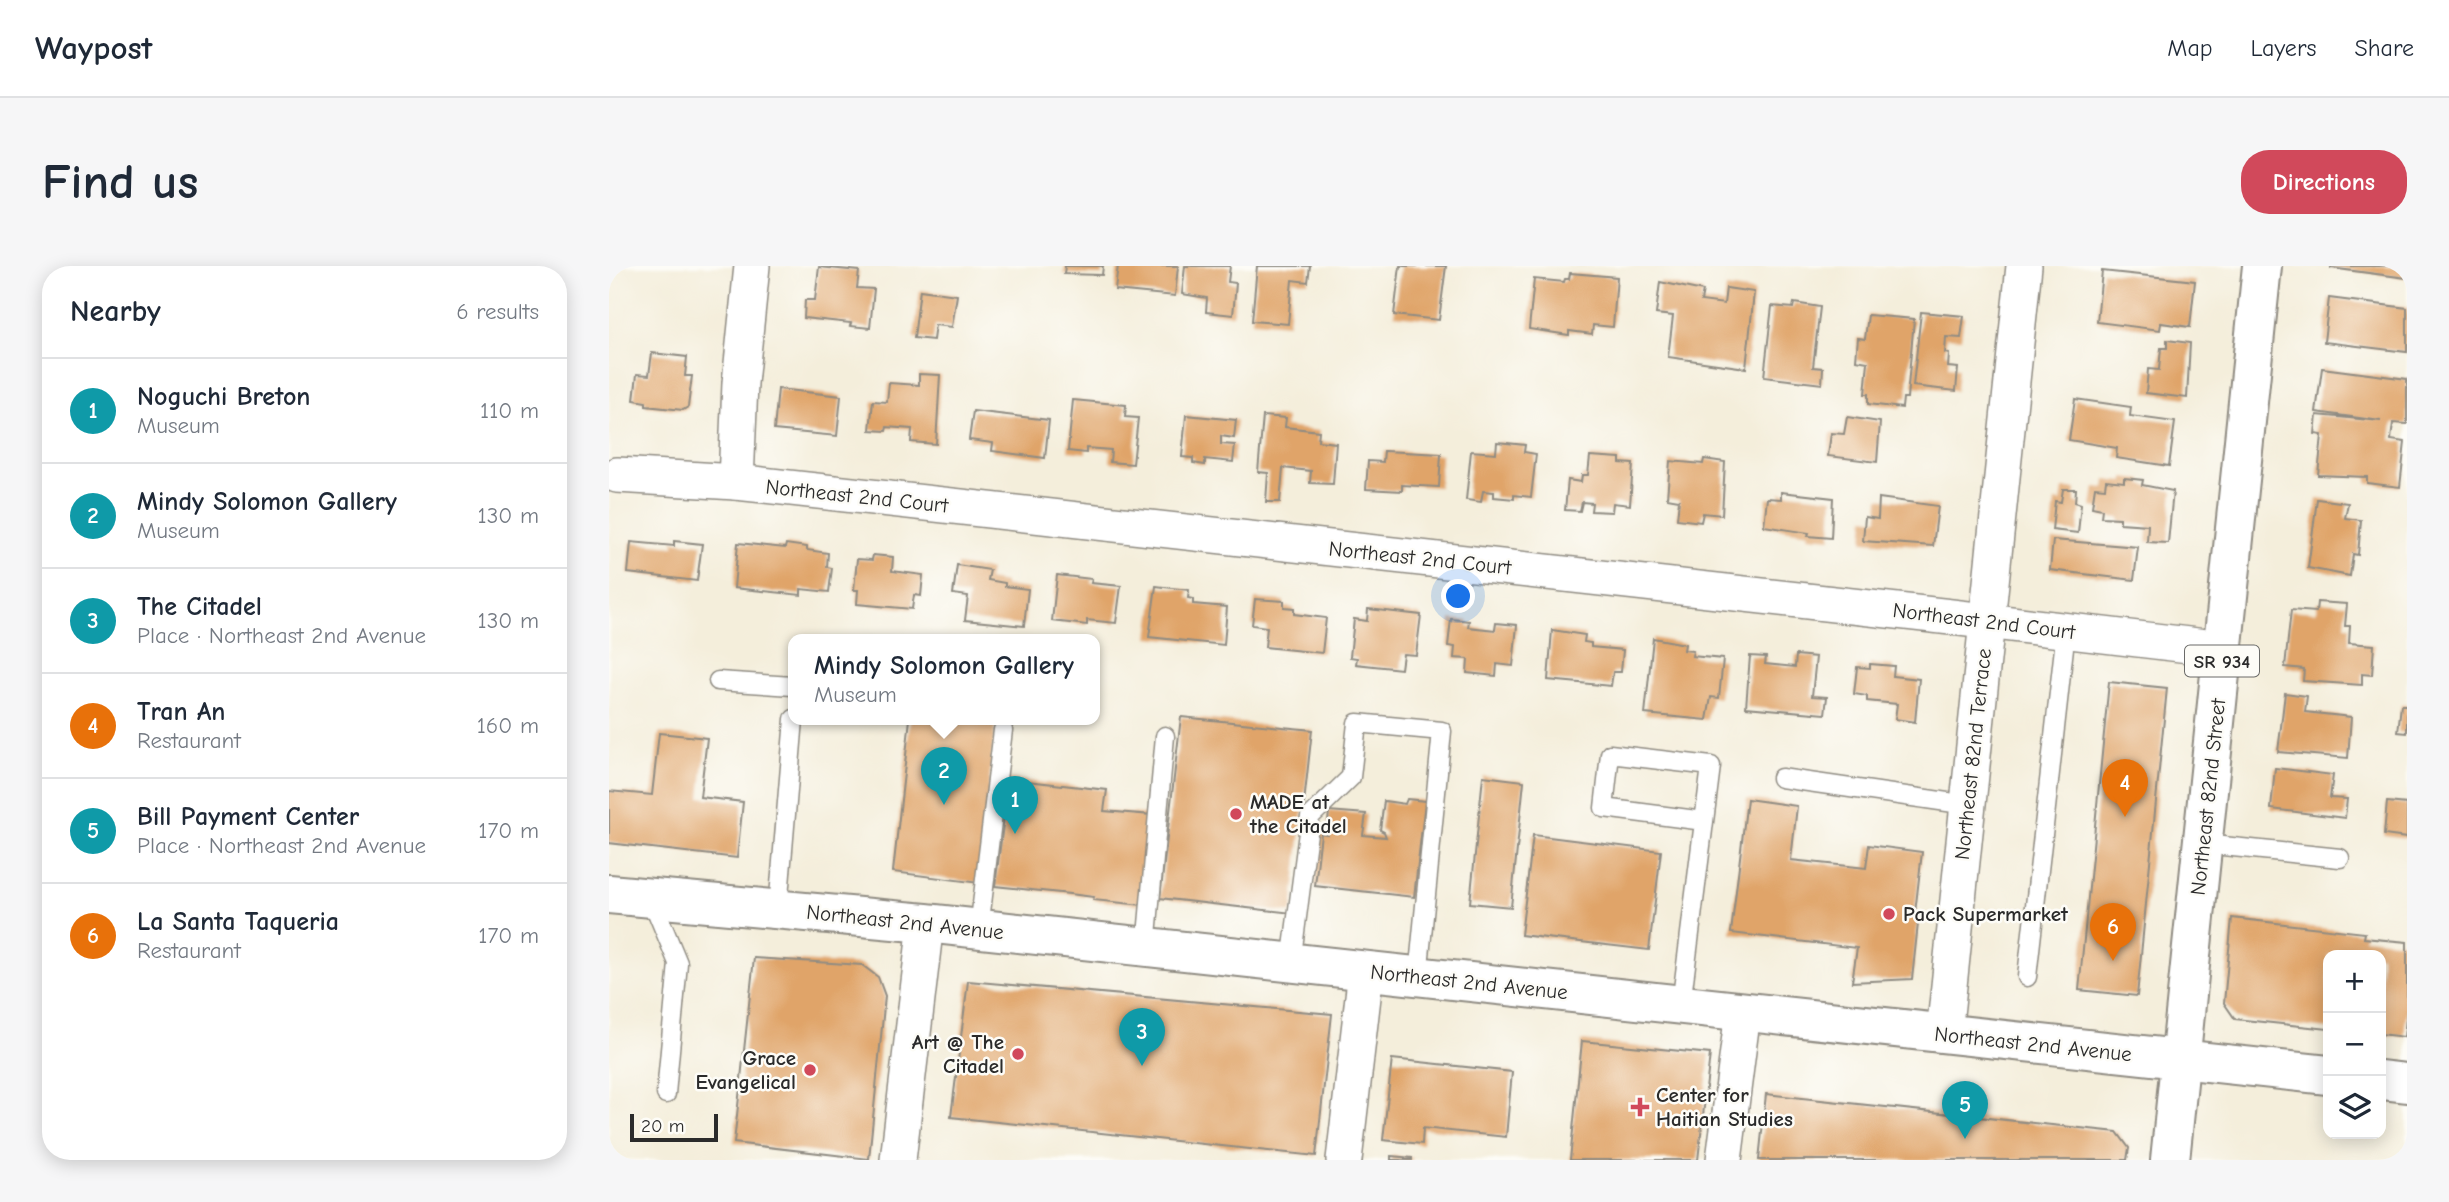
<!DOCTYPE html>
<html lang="en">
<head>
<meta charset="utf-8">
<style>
	body { margin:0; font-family:"Comic Neue",sans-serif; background:#f6f6f7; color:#1f2937 }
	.controls { position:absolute; right:21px; bottom:21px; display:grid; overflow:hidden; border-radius:14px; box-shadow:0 4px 18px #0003 }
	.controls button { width:63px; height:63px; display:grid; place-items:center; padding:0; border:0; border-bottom:2px solid #e0e1e3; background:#fff; color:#1f2937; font:35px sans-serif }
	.scale { position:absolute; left:21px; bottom:18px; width:88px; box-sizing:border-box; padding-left:7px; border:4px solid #2b2b2b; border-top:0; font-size:19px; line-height:24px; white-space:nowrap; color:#2b2b2b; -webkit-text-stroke:5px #fdfcf7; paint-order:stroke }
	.you { position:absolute; left:850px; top:331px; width:24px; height:24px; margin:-18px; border:5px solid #fff; border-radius:50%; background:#1a73e8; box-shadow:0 0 0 10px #1a73e833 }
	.badge { display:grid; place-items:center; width:46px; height:46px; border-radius:50%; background:#d1495b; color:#fff; font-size:23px; font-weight:700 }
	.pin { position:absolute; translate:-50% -58px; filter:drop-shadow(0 2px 4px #0008) }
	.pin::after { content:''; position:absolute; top:37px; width:24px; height:21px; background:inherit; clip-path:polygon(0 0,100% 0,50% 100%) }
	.popup { position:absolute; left:179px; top:368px; width:312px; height:91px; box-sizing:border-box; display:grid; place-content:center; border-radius:14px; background:#fff; filter:drop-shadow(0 2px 5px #0005); font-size:23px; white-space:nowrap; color:#747a83 }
	.popup b { font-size:26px; color:#1f2937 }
	.popup::after { content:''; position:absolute; left:50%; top:100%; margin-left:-14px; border:14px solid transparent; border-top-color:#fff }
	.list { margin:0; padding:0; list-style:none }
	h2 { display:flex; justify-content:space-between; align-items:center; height:91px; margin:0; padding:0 28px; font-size:30px }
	h2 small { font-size:23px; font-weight:400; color:#747a83 }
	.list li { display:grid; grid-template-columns:46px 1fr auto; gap:21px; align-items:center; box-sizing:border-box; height:105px; padding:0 28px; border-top:2px solid #e0e1e3 }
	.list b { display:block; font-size:26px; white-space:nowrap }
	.list p { margin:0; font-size:23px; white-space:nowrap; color:#747a83 }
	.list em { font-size:23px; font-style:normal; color:#747a83 }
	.icon { flex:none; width:38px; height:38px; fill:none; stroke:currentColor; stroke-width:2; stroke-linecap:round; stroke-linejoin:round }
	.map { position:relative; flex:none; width:1798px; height:894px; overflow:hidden; border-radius:28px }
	header { display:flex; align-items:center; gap:42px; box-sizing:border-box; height:98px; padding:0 35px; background:#fff; border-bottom:2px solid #e0e1e3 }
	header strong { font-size:33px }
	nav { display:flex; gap:38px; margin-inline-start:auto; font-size:24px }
	.intro { display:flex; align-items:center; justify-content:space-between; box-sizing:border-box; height:168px; padding:0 42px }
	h1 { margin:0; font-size:49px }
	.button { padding:18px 32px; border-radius:28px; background:#d1495b; color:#fff; font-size:24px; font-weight:700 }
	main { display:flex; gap:42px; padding:0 42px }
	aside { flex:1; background:#fff; border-radius:28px; box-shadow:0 4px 18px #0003 }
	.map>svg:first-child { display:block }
	.building { fill:#e0a469 }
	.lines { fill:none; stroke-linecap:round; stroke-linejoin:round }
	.service-casing { stroke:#908c83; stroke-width:21 }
	.minor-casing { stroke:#908c83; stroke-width:38 }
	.secondary-casing { stroke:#908c83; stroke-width:42 }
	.primary-casing { stroke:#908c83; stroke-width:42 }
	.service { stroke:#fff; stroke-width:18 }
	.minor { stroke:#fff; stroke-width:35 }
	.secondary { stroke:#fff; stroke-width:38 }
	.primary { stroke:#fff; stroke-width:38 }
	.poi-dot { fill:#d1495b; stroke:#fdfcf7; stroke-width:2.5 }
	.labels { text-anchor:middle; stroke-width:5; stroke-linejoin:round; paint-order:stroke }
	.shield { fill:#fdfcf7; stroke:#6a6a68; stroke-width:2 }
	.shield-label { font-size:19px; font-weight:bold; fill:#2b2b2b }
	.street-label { font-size:21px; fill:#2b2b2b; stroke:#fdfcf7 }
	.poi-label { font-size:21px; font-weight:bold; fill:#2b2b2b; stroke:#fdfcf7; text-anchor:start }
</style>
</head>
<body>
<header>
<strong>Waypost</strong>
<nav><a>Map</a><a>Layers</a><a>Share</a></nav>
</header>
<div class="intro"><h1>Find us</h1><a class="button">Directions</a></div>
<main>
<aside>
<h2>Nearby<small>6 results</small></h2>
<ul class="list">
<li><span class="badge" style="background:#0f9aa8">1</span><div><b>Noguchi Breton</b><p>Museum</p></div><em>110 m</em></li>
<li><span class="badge" style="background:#0f9aa8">2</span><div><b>Mindy Solomon Gallery</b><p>Museum</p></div><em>130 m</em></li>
<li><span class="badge" style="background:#0f9aa8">3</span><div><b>The Citadel</b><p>Place · Northeast 2nd Avenue</p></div><em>130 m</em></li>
<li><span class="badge" style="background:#e8710a">4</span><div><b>Tran An</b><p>Restaurant</p></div><em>160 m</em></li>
<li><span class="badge" style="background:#0f9aa8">5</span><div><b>Bill Payment Center</b><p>Place · Northeast 2nd Avenue</p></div><em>170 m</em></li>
<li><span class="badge" style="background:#e8710a">6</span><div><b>La Santa Taqueria</b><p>Restaurant</p></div><em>170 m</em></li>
</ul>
</aside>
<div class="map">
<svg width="1798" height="894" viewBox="0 0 1798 894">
	<rect width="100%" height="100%" fill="#fdfcf7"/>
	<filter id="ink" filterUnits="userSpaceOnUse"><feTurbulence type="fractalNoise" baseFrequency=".0143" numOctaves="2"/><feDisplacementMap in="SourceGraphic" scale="14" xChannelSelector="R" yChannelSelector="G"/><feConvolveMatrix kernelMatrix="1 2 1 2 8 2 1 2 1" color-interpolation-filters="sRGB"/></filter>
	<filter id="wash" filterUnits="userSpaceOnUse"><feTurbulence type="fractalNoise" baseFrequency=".00686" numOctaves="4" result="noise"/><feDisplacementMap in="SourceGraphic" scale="28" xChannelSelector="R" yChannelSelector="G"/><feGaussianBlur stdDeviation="1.57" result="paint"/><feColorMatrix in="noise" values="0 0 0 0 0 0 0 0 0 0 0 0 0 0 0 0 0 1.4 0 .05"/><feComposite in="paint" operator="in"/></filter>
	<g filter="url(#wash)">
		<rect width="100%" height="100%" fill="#f4eedb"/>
		<g id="blocks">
			<g class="building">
				<polygon points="456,0 494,0 493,9 455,8"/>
				<polygon points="509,0 569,0 566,30 506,24"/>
				<polygon points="576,0 621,0 619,16 627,17 624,49 597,46 598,32 573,28"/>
				<polygon points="648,0 701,0 699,16 683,14 679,58 643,55"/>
				<polygon points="791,0 837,0 830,54 785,49"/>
				<polygon points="1722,0 1798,0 1798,12 1722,2"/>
				<polygon points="210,1 250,5 248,22 265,23 261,62 241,60 242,57 195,52 196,34 206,34"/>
				<polygon points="1493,5 1586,15 1581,61 1552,57 1551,64 1488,56"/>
				<polygon points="961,7 1008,11 1004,61 984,59 983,68 960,65 960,69 920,63 925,13 955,16 956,13 960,13"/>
				<polygon points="1051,16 1094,25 1092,35 1115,38 1117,22 1145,26 1137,102 1059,91 1064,50 1047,48"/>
				<polygon points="311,24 348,29 343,61 326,59 324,74 305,72"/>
				<polygon points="1720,32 1798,42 1798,86 1715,76"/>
				<polygon points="1185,37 1211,41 1204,101 1214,102 1213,118 1155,111 1163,40 1184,42"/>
				<polygon points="1312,46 1355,50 1352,72 1337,71 1336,87 1340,88 1339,101 1349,102 1347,125 1304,120"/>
				<polygon points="1259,49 1305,53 1298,132 1294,132 1293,142 1259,138 1259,128 1256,128 1259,96 1247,94 1249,72 1256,73"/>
				<polygon points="1558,74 1581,77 1578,132 1537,127 1539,103 1550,104 1552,82 1558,82"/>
				<polygon points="43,87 78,91 76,110 83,110 79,141 74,144 37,140 37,136 25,134 28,108 40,109"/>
				<polygon points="1713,102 1798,113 1798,158 1784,157 1782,174 1796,176 1791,221 1758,217 1758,211 1709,209 1713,169 1706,168 1708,149 1772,155 1707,146"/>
				<polygon points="310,108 331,109 327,178 302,176 303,163 278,161 277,165 261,164 264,135 278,136 280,117 310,119"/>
				<polygon points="169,123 232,130 228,170 165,164"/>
				<polygon points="1466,133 1522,141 1521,150 1566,156 1560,200 1507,192 1508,182 1460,174"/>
				<polygon points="464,134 517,139 516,151 529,152 524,198 501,196 502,184 477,182 477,187 459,185"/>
				<polygon points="364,145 440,154 436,192 383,185 384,177 360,174"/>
				<polygon points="577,149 627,154 625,172 612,170 612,178 626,179 624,196 596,193 596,199 584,197 584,192 573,191"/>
				<polygon points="654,150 677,152 676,161 710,165 709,175 727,177 724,218 701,217 702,205 674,202 671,236 657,236 659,207 649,206"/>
				<polygon points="1238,151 1271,156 1268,196 1219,190 1222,167 1235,168"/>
				<polygon points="888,176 916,179 915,186 927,188 922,231 905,229 905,233 885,231 885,226 874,225 872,236 857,234 862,185 887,187"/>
				<polygon points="775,185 832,188 830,221 793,219 793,225 757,223 759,195 774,196"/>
				<polygon points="981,190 1011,192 1011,197 1024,198 1021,239 1004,237 1003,246 982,245 983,237 973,236 971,245 956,244 959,214 972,216 973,209 979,209"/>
				<polygon points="1095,193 1116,196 1113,249 1094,247 1092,256 1068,253 1070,234 1058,232 1061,195 1094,198"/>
				<polygon points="1515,212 1534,214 1533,219 1564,225 1559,277 1538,276 1539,259 1511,257 1511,252 1492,251 1493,243 1483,241 1486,221 1496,222 1497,214 1515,216"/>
				<polygon points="1454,223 1467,223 1466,236 1472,238 1469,267 1443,264 1446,235 1452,236"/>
				<polygon points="1172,226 1224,232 1222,272 1199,270 1200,267 1155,260 1158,232 1172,233"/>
				<polygon points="1270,232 1329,240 1324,280 1254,275 1256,251 1269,253"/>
				<polygon points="1708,233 1739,237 1736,252 1752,254 1749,289 1744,288 1741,310 1699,302"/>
				<polygon points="1444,274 1529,281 1525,314 1441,304"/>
				<polygon points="65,275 93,278 88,315 19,307 22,276 65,280"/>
				<polygon points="129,277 176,282 177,278 198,281 198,284 219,287 218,301 223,302 220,326 192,323 192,329 125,322"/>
				<polygon points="264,289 284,291 283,305 314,309 312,330 305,329 303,343 248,338 249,324 245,324 248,293 263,294"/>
				<polygon points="348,299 381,304 379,314 396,317 396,320 419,323 415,360 356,354 359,330 344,328"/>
				<polygon points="448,309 483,313 482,317 512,320 507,357 478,354 478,359 443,355"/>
				<polygon points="547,320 580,324 579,332 584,333 584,338 618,341 615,379 540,371"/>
				<polygon points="646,333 675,335 675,341 685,342 685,348 717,352 713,387 656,381 658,361 643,359"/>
				<polygon points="1708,336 1738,338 1736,360 1741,360 1740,377 1765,379 1763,409 1753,408 1753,419 1694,415 1695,403 1676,401 1682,344 1707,346"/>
				<polygon points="759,343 812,349 807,389 794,388 792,403 747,398 748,392 741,391 745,353 758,355"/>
				<polygon points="842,353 860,355 859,361 886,364 887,357 908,359 904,400 888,398 887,410 858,407 859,393 845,392 846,381 839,380"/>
				<polygon points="943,364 976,369 975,376 982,377 982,381 1014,384 1012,406 1004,406 1002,420 939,414"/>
				<polygon points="1044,372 1076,378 1075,384 1084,385 1083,390 1114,393 1110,432 1102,431 1098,454 1036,448"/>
				<polygon points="1187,389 1207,391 1203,430 1218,431 1216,448 1137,441 1141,390 1157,391 1156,398 1186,401"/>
				<polygon points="1261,398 1285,400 1284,410 1310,413 1306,456 1286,453 1288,438 1258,435 1258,430 1245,428 1248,401 1261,402"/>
				<polygon points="1500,416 1558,422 1528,730 1470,724"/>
				<polygon points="1676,427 1698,430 1696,446 1742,451 1739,492 1669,486"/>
				<polygon points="1792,439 1798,439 1798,467 1789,466"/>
				<polygon points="572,451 703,464 683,647 551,632"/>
				<polygon points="301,453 387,453 370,617 284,606"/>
				<polygon points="50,467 98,472 91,531 134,536 128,592 0,577 0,525 43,529"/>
				<polygon points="1666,502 1724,509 1721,532 1738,533 1736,552 1662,543"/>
				<polygon points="874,510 915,515 902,641 861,637"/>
				<polygon points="400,513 498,524 495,545 543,549 533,639 484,634 485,631 461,628 386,620"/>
				<polygon points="798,533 816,535 805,631 706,620 712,567 718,568 720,545 757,548 754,569 777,571 775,566 771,564 775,535 796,538"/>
				<polygon points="1138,533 1188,540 1182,594 1257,602 1260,579 1313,586 1306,647 1310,648 1303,713 1243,716 1248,682 1122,667"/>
				<polygon points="1778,536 1798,538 1798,572 1775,569"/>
				<polygon points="924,569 1052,585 1040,684 912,669"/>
				<polygon points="1623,652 1756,667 1755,672 1798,676 1798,743 1795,771 1772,768 1772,689 1719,689 1719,763 1626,753 1615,737"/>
				<polygon points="145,692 253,699 269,711 276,730 260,893 125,877"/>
				<polygon points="359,715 723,748 707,890 342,851"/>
				<polygon points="973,775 1101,788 1089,894 961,894"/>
				<polygon points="783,793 903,806 897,871 814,862 813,878 774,874"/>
				<polygon points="1157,828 1508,866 1520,882 1518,894 1150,894"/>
				<polygon points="782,890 803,892 803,894 782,894"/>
			</g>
		</g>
	</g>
	<g filter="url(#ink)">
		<use href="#blocks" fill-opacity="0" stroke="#908c83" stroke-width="2"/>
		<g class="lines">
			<defs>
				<g id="service">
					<polyline points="109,415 184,420"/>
					<polyline points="1172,512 1359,539"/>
					<polyline points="1594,578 1731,592"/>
					<polyline points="42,632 69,697 57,828"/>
					<polyline points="169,643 185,453"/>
					<polyline points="370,663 394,464"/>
					<polyline points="537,681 556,470"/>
					<polyline points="682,697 701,551 742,511 748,457 833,465 809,711"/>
					<polyline points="1418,711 1457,364"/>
					<polyline points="1072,739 1102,500 1001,488 995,542 1095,555"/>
				</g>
				<g id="minor">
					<polyline points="8,209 127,216 1342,351 1614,383"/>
					<polyline points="127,216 131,117 143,0"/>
					<polyline points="1335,768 1415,0"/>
					<polyline points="289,894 317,657"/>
					<polyline points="735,894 757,705"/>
					<polyline points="1115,894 1134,746"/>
				</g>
				<g id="secondary">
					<polyline points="0,628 317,657 1719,809"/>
					<polyline points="1772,814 1798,817"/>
				</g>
				<polyline id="primary" points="1561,894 1653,0"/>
			</defs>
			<use href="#service" class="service-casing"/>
			<use href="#minor" class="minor-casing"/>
			<use href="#secondary" class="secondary-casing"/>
			<use href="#primary" class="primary-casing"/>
			<use href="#service" class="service"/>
			<use href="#minor" class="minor"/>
			<use href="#secondary" class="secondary"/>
			<use href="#primary" class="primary"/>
		</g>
	</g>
	<g class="poi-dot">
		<circle cx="627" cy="548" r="7"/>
		<circle cx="1280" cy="648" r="7"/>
		<circle cx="409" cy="788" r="7"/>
		<circle cx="201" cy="804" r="7"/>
		<path d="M1027.5 830.5h7v7h7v7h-7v7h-7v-7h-7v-7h7z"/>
	</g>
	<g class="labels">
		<rect class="shield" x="1576" y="379.5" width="74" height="31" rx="5"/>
		<g class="shield-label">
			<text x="1613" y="402">SR 934</text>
		</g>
		<g class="street-label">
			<text transform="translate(248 230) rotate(6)" y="7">Northeast 2nd Court</text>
			<text transform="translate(811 292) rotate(6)" y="7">Northeast 2nd Court</text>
			<text transform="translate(1375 355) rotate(7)" y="7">Northeast 2nd Court</text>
			<text transform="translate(1364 488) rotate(-84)" y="7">Northeast 82nd Terrace</text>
			<text transform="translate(1599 531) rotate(-84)" y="7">Northeast 82nd Street</text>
			<text transform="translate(296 656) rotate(6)" y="7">Northeast 2nd Avenue</text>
			<text transform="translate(860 716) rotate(6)" y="7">Northeast 2nd Avenue</text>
			<text transform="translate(1424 778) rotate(6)" y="7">Northeast 2nd Avenue</text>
		</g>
		<g class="poi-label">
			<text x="641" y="543">MADE at<tspan x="641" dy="24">the Citadel</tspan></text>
			<text x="1294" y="655">Pack Supermarket</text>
			<text x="395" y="783" text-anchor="end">Art @ The<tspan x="395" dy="24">Citadel</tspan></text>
			<text x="187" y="799" text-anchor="end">Grace<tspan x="187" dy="24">Evangelical</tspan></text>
			<text x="1047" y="836">Center for<tspan x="1047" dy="24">Haitian Studies</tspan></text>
		</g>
	</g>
</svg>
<div class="controls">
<button>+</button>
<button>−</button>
<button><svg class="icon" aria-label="layers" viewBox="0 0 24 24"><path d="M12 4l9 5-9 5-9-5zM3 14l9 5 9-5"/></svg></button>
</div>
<div class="scale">20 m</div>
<div class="you"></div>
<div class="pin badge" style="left:406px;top:568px;background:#0f9aa8">1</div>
<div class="pin badge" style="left:335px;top:539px;background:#0f9aa8">2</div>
<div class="popup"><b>Mindy Solomon Gallery</b>Museum</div>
<div class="pin badge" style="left:533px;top:800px;background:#0f9aa8">3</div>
<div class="pin badge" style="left:1516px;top:551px;background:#e8710a">4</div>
<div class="pin badge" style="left:1356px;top:873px;background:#0f9aa8">5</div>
<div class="pin badge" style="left:1504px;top:695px;background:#e8710a">6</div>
</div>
</main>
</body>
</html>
